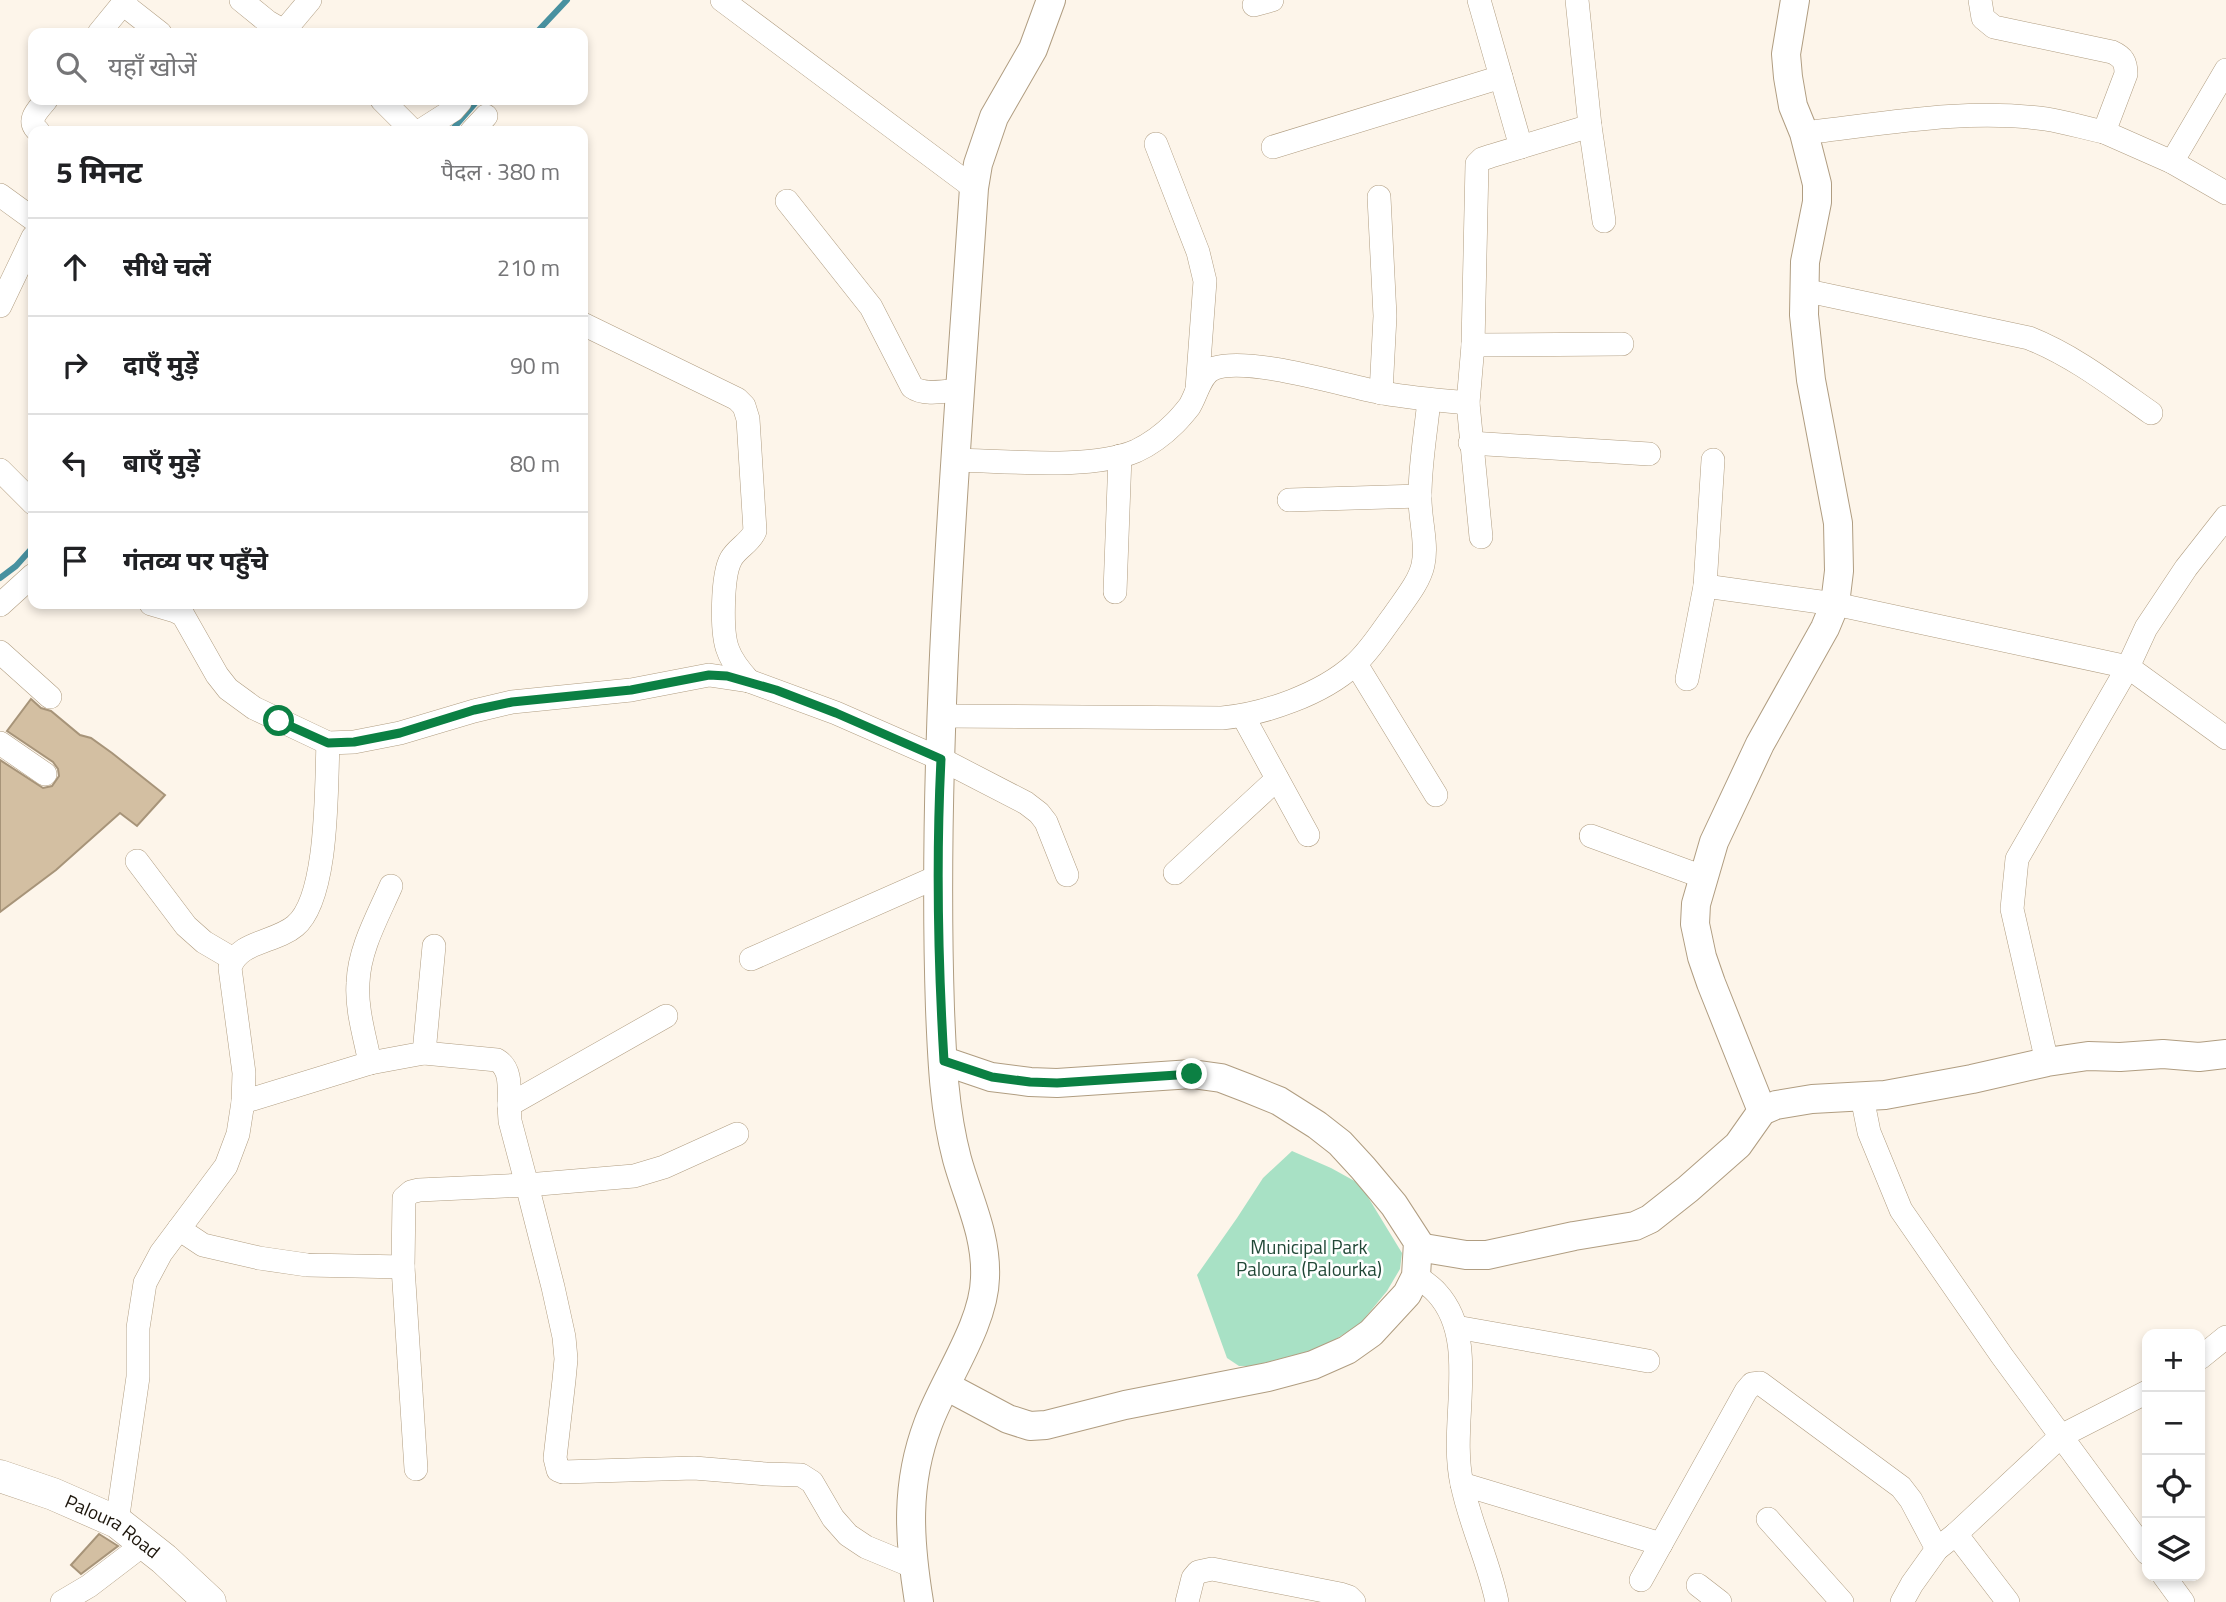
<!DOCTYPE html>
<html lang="hi">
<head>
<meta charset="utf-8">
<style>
	body { margin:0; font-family:"Titillium Web","Noto Sans Devanagari",sans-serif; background:#f6f6f6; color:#202124 }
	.controls { position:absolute; right:21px; bottom:21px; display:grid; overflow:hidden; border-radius:14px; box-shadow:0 4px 10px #0003 }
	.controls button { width:63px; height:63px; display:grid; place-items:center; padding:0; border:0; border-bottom:2px solid #e0e0e0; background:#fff; color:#202124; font:35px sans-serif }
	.stop { position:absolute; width:21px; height:21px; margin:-16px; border:5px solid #0b8043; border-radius:50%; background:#fff }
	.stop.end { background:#0b8043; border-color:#fff; box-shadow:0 2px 7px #0008 }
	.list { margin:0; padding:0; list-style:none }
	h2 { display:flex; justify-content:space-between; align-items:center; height:91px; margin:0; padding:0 28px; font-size:30px }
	h2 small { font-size:23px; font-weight:400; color:#757577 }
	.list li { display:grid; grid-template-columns:46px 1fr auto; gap:21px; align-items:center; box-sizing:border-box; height:98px; padding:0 28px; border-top:2px solid #e0e0e0 }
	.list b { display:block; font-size:26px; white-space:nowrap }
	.list em { font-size:23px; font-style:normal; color:#757577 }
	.icon { flex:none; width:38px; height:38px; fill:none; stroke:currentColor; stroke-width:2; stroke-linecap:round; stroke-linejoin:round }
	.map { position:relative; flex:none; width:2226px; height:1602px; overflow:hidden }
	.search { position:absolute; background:#fff; box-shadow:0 4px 10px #0003; left:28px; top:28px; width:560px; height:77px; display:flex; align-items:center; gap:18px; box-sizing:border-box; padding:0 24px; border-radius:14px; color:#757577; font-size:26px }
	.panel { position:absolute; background:#fff; box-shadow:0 4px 10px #0003; left:28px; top:126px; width:560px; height:483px; border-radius:14px }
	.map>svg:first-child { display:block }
	.green { fill:#a8e1c5 }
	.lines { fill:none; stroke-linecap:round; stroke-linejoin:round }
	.stream { stroke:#4891a0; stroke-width:6 }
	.building { fill:#d3bfa2; stroke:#a79479; stroke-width:2 }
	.minor-casing { stroke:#b09d81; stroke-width:24 }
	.tertiary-casing { stroke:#b09d81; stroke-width:30 }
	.secondary-casing { stroke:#b09d81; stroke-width:33 }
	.minor { stroke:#fff; stroke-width:23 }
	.tertiary { stroke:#fff; stroke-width:28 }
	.secondary { stroke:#fff; stroke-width:32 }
	.route { stroke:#0b8043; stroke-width:9 }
	.labels { text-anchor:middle; stroke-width:5; stroke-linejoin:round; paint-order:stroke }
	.park-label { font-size:19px; fill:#214837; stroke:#fff }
	.street-label { font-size:19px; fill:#1d160c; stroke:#fff }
</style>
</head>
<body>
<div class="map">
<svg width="2226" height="1602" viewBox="0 0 2226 1602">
	<rect width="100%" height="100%" fill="#fdf5ea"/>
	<polygon class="green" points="1292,1151 1331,1168 1360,1184 1402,1253 1400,1269 1387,1291 1359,1325 1321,1348 1253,1366 1239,1366 1227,1358 1197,1275 1237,1218 1263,1178"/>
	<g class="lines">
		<g class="stream">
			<polyline points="536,33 567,0"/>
			<polyline points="451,131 478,100"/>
			<polyline points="0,578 16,566 33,547"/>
		</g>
	</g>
	<g class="building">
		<polygon points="31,699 41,708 51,711 80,735 91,738 112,753 165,795 137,826 120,813 56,870 0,912 0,760 43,788 52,786 59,776 58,769 53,762 7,731"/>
		<polygon points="99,1534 118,1546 81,1574 71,1565"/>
	</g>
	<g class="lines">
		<defs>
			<g id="minor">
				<polyline points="241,0 268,22 287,33"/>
				<polyline points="722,0 974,188"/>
				<polyline points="1479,0 1521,147"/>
				<polyline points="1577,0 1590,126 1604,221"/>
				<path d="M1980,0l3,18 11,9 118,25c11,5 14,10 14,22l-22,58 68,30 54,31"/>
				<polyline points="123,4 160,33"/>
				<polyline points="1254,5 1272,0"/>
				<polyline points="284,31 310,0"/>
				<polyline points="99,33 126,0"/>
				<polyline points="382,100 413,131"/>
				<path d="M38,131c-12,-11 0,-21 8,-31"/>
				<polyline points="420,131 453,110 460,102"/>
				<polyline points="472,131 486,116"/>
				<path d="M1804,133c80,-9 161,-25 242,-14 19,3 39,9 58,13"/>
				<polyline points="1156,144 1198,252 1205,281 1197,389"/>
				<polyline points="1273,147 1501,77"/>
				<polyline points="2172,162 2226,70"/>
				<polyline points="0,195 33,219"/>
				<polyline points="1379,197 1385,316 1381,393"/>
				<path d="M787,201l84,106 41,80c12,9 34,4 49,3"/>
				<path d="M1803,290l226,48c45,18 82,47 122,75"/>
				<polyline points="0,306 33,237"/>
				<path d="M583,324l154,75 7,7 4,13 7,112c-5,12 -18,17 -24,28 -9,16 -10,74 -3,91 4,12 13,22 21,31"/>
				<polyline points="1473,345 1622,344"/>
				<polyline points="1470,443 1649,454"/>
				<path d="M956,460c50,1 136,10 180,-9 15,-7 28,-17 39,-28 5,-5 10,-11 14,-16 8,-12 11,-34 26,-39 35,-11 124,16 163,24 29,6 60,8 90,11"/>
				<polyline points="0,470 33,503"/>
				<polyline points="1289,500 1420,496"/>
				<polyline points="1481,537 1468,403 1473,345 1477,164 1482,159 1491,156 1590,126"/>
				<polyline points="1705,586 1835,604 2128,667 2226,738"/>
				<polyline points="1115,592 1120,456"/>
				<polyline points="151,604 175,611 183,615 217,675 228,689 254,708 328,743 354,742 400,733 474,711 512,702 631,690 709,675 749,681 836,713 941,759 1026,803 1039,813 1046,822 1067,875"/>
				<polyline points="0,605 33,575"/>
				<polyline points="0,652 50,697"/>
				<polyline points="1356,664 1436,795"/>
				<polyline points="1687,679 1705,586 1713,460"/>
				<path d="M941,716l281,2c43,-4 100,-24 132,-53 16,-14 27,-33 40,-50 10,-15 25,-32 29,-50 5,-22 -4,-48 -3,-70 0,-31 6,-64 9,-95"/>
				<polyline points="1243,716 1308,835"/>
				<polyline points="0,743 45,774"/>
				<polyline points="1591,836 1703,877"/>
				<polyline points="137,861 186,926 204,942 233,959"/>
				<polyline points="1175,873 1277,779"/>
				<polyline points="751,959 939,876"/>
				<polyline points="666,1016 509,1105 510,1121 527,1185 634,1176 664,1167 737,1134"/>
				<path d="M424,1053l73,7c15,9 12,29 12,45"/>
				<polyline points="2047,1062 2012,909 2017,859 2128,667 2146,628 2186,568 2226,517"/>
				<path d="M370,1063c-5,-26 -14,-54 -12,-80 1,-34 20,-67 33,-97"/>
				<polyline points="1862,1097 1869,1132 1901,1210 2002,1356 2147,1553"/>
				<polyline points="243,1102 370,1063 424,1053 434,946"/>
				<polyline points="179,1229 203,1245 259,1258 307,1265 403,1267"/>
				<path d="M1416,1276c7,5 15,10 21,17 44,48 11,130 25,191 8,40 27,78 35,118"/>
				<polyline points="1456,1327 1648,1361"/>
				<polyline points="2200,1358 2226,1337"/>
				<polyline points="416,1469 403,1267 404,1198 411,1192 419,1190 527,1185 553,1287 564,1337 566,1359 564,1380 555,1458 558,1470 563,1472 694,1468 766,1474 801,1475 812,1482 833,1518 848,1535 866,1547 912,1566"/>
				<polyline points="1462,1484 1661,1544"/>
				<polyline points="1768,1519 1842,1602"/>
				<path d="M117,1522l21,-145v-49l7,-45 16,-30 65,-87 12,-32 5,-32 1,-29 -14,-105c8,-27 45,-25 65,-42 34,-28 31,-140 33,-183"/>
				<polyline points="1956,1534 2008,1602"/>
				<polyline points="2164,1576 2183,1602"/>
				<polyline points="1641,1580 1746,1391 1752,1384 1760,1383 1901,1487 1911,1500 1937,1549"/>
				<polyline points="1698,1585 1720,1602"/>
				<polyline points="62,1602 89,1586 144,1544"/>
				<polyline points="1187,1602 1193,1578 1198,1572 1212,1569 1340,1594 1349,1597 1354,1602"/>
				<polyline points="1902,1602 1912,1584 1937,1549 1956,1534 2061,1436 2147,1392"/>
			</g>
			<g id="tertiary">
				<polyline points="944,1061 991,1077 1030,1082 1057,1083 1192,1074 1221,1078 1247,1088 1279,1101 1317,1125 1340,1143 1363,1168 1394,1205 1418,1242 1416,1276 1407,1294 1371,1333 1347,1350 1313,1365 1268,1377 1125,1405 1046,1425 1030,1426 1008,1419 946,1386"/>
				<polyline points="1762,1111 1711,983 1702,957 1695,924 1696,904 1714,842 1760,744 1825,628 1835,604 1839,571 1838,523 1811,380 1804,315 1805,262 1817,202 1817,184 1804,133 1793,106 1788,77 1786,54 1795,0"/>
				<polyline points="1418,1247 1466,1255 1487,1255 1574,1236 1635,1226 1650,1219 1688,1189 1738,1145 1762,1111 1776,1105 1812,1099 1885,1095 1972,1079 2047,1062 2088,1056 2120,1057 2163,1054 2199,1057 2226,1054"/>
				<path d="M919,1602c-10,-62 -14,-117 9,-178 16,-44 56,-99 57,-146 2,-43 -17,-79 -28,-119 -13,-49 -15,-100 -17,-150 -9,-274 16,-548 34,-821l4,-24 16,-47 39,-68 18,-49"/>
			</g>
			<g id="secondary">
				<path id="s1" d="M0,1476l53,18 64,28 47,37 46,43"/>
			</g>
		</defs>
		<use href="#minor" class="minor-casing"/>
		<use href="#tertiary" class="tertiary-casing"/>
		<use href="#secondary" class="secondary-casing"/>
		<use href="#minor" class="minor"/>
		<use href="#tertiary" class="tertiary"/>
		<use href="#secondary" class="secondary"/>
	</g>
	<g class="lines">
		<path class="route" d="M279,721l49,22 26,-1 46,-9 74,-23 38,-8 119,-12 78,-15 18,1 49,14 60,23 105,46c-5,100 -3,202 3,302l48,16 38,5 27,1 135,-9"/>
	</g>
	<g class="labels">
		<g class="park-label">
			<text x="1309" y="1254">Municipal Park<tspan x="1309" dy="22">Paloura (Palourka)</tspan></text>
		</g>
		<g class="street-label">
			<text dy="7" stroke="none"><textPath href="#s1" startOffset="124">Paloura Road</textPath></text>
		</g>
	</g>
</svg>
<div class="controls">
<button>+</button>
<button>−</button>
<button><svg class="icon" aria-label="locate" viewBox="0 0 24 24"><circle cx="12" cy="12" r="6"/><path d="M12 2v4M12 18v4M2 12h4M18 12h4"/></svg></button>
<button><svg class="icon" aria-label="layers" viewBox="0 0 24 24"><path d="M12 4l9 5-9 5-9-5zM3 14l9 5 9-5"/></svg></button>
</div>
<div class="stop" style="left:279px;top:721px"></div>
<div class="stop end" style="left:1192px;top:1074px"></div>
<div class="search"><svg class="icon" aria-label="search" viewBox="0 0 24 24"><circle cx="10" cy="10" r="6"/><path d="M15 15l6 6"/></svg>यहाँ खोजें</div>
<section class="panel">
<h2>5 मिनट<small>पैदल · 380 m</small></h2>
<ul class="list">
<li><svg class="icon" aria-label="ahead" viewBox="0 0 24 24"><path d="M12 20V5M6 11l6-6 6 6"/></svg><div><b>सीधे चलें</b></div><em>210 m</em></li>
<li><svg class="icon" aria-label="right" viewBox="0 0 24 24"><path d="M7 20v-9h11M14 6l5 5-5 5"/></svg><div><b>दाएँ मुड़ें</b></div><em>90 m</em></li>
<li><svg class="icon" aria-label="left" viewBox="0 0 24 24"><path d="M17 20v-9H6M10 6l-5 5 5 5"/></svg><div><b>बाएँ मुड़ें</b></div><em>80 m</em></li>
<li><svg class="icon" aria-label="arrive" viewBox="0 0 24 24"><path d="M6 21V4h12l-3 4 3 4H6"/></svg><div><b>गंतव्य पर पहुँचे</b></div></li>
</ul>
</section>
</div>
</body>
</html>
